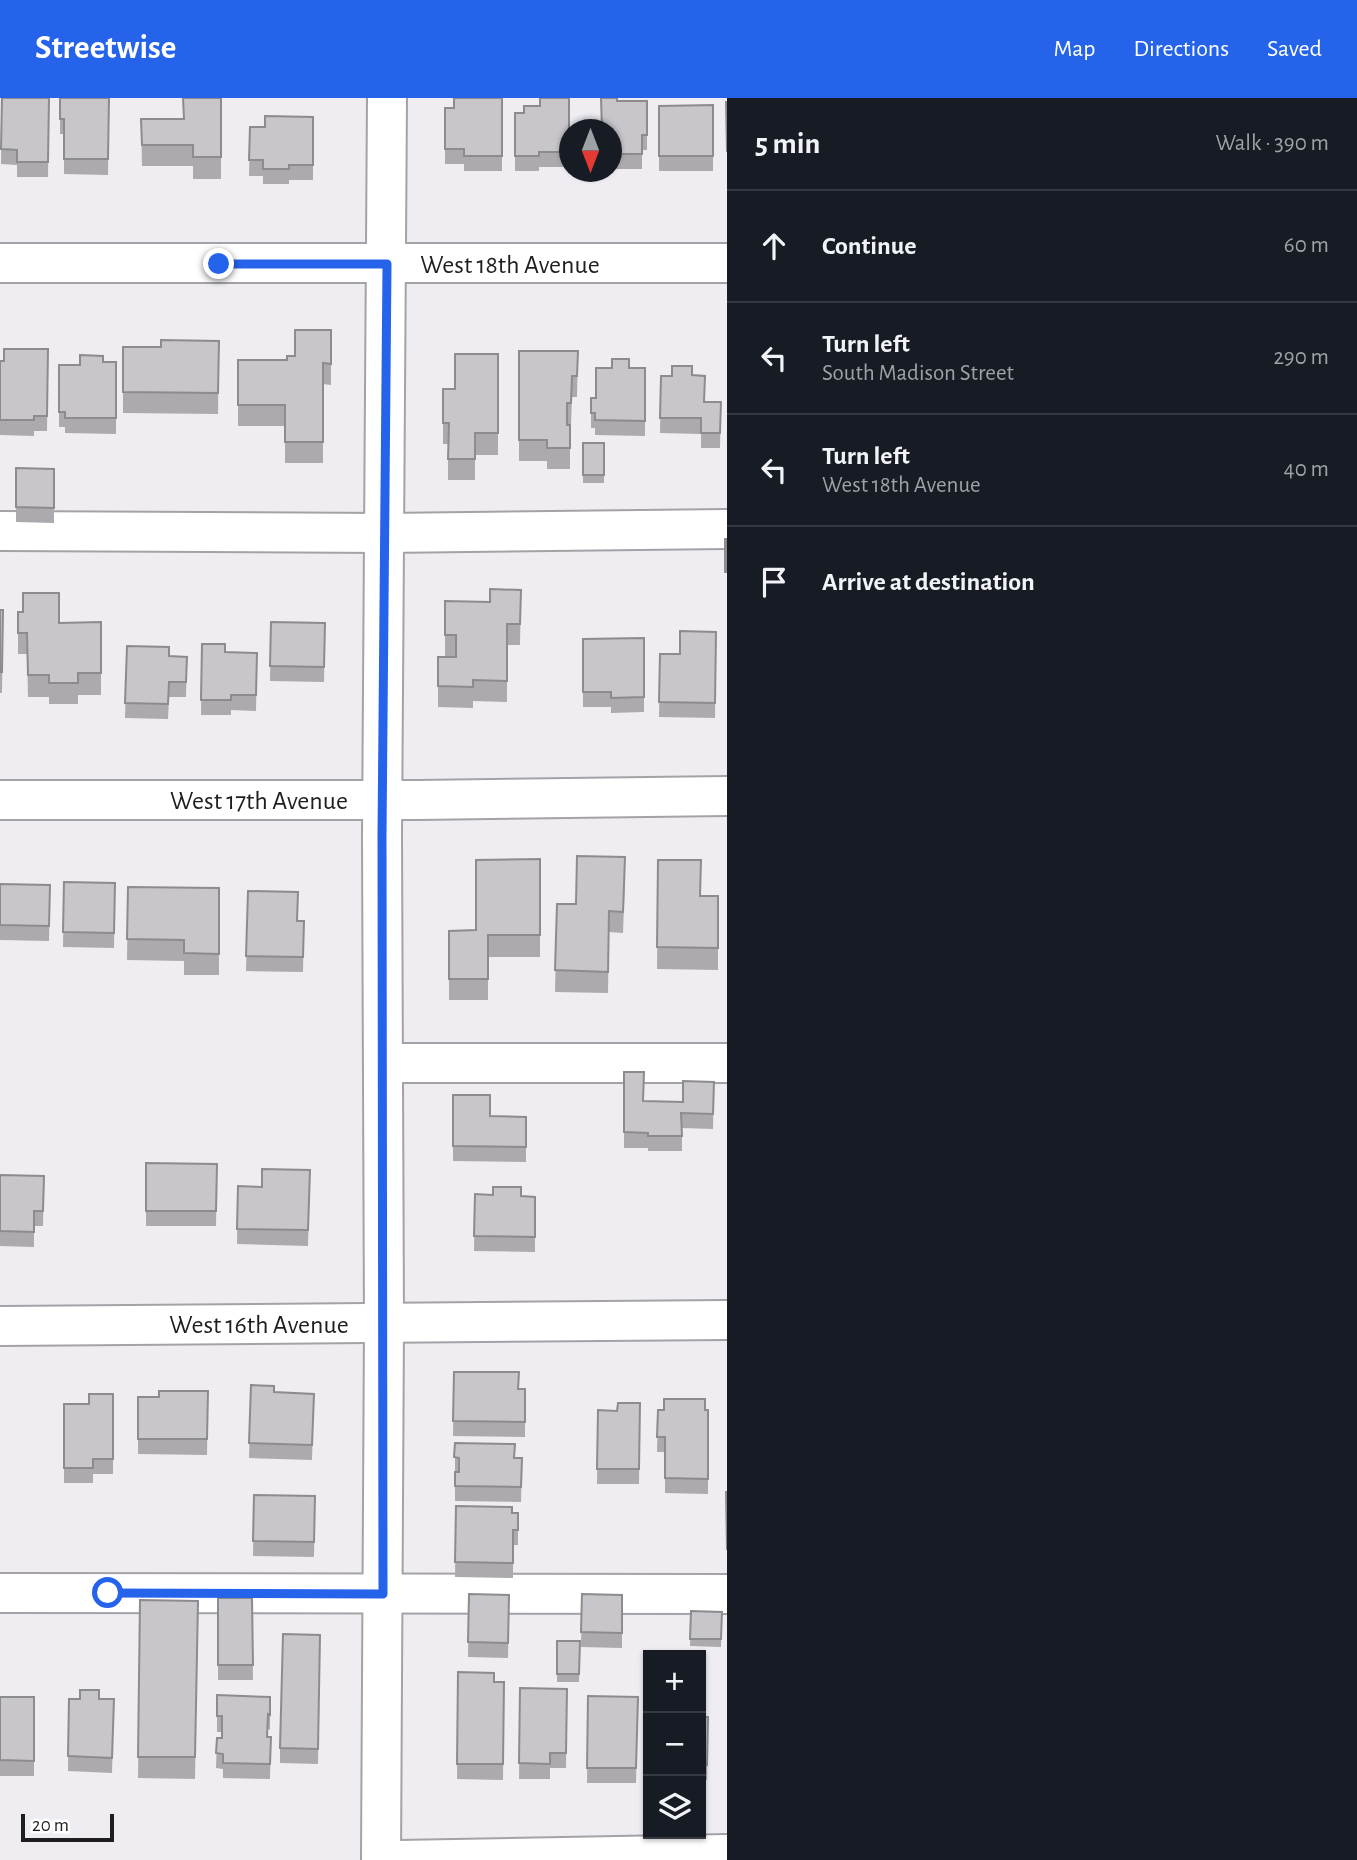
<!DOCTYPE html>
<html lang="en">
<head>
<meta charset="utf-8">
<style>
	body { margin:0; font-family:"Alegreya Sans",sans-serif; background:#242831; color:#f1f3f6 }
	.controls { position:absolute; right:21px; bottom:21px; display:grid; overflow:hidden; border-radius:0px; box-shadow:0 2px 5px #0004 }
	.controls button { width:63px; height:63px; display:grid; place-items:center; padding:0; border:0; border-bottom:2px solid #363941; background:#171b24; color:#f1f3f6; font:35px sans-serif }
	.compass { position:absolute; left:559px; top:21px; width:63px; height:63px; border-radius:50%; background:#171b24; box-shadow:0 2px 5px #0004; rotate:180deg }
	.scale { position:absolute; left:21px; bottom:18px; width:93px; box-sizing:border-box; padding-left:7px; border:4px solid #1e1d1f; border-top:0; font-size:19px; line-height:24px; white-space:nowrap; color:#1e1d1f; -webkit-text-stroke:5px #fff; paint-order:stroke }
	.stop { position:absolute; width:21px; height:21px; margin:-16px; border:5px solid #2563eb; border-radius:50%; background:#fff }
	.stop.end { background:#2563eb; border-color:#fff; box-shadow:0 2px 7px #0008 }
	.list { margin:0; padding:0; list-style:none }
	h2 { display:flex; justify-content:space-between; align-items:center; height:91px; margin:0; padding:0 28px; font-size:30px }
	h2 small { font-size:23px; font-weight:400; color:#9ea1a6 }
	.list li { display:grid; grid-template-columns:46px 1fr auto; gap:21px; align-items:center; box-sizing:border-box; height:112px; padding:0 28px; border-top:2px solid #363941 }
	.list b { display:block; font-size:26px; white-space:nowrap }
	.list p { margin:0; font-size:23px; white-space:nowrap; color:#9ea1a6 }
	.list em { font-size:23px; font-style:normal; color:#9ea1a6 }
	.icon { flex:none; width:38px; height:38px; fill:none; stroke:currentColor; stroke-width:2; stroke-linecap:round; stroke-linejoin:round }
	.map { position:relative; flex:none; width:727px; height:1762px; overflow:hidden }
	header { display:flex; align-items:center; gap:42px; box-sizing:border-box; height:98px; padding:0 35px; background:#2563eb; color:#fff }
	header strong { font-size:33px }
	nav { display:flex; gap:38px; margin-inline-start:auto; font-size:24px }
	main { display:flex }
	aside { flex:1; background:#171b24 }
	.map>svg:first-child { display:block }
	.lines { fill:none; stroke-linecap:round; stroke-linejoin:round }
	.minor-casing { stroke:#a4a2a7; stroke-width:42 }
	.minor { stroke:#fff; stroke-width:38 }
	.wall { fill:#acaaaf }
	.building { fill:#c8c6cb; stroke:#8c8b8e; stroke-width:2 }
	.route { stroke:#2563eb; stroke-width:9 }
	.labels { text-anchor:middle; stroke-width:6; stroke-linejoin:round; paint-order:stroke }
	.street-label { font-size:26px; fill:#1e1d1f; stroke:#fff }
</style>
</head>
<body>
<header>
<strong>Streetwise</strong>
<nav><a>Map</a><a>Directions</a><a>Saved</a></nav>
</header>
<main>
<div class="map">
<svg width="727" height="1762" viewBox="0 0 727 1762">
	<rect width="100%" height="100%" fill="#efedf2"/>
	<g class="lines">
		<defs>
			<g id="minor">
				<polyline points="0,165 727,165"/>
				<polyline points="0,433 385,435 727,431"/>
				<polyline points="0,702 418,702 727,698"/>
				<polyline points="383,965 727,965"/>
				<polyline points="0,1228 727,1222"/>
				<polyline points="0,1495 727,1496"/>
				<polyline points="381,1762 384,1225 382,738 387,0"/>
				<polyline points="399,1762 727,1756"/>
			</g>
		</defs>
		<use href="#minor" class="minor-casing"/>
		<use href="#minor" class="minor"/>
	</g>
	<g class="wall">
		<polygon points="2,0 49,0 48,79 17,79 17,67 1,66"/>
		<polygon points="60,0 109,0 108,77 64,76 64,36 60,36"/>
		<polygon points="221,0 221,81 193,81 193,68 142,68 141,21 183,21"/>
		<polygon points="502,0 502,73 464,73 464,66 445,66 445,10 454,10"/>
		<polygon points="569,0 569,69 539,69 539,73 515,73 515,15 524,15 540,8"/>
		<polygon points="617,3 647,3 647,52 642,52 642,71 612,71 612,32"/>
		<polygon points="713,7 713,73 659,73 659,8"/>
		<polygon points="313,19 313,82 289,82 289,86 263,86 263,78 249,78 250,29 265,29"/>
		<polygon points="331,232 331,287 323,286 323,365 285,365 285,328 238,328 238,262 287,262 295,258"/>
		<polygon points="219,243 218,316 123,315 123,249 161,249"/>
		<polygon points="48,251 47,333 34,333 34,338 0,337 0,263 4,263"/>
		<polygon points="519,253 578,253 577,299 572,299 571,327 567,327 570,327 570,371 547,371 547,363 519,363"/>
		<polygon points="498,256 498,357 475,357 475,382 448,382 448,346 443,346 443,291 455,291"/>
		<polygon points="103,264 116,264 116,336 65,335 65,329 59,329 59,267 80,267"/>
		<polygon points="629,270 645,270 645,338 595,337 595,330 591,330 591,300 596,300"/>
		<polygon points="692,277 704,304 721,304 720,350 701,350 701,336 660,335 661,278"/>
		<rect x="583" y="345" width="21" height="40"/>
		<polygon points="16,370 54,371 54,425 16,424"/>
		<polygon points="521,492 520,547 507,547 507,604 473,603 473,610 438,609 438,559 445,558 445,503 490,504"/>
		<polygon points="0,512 3,512 2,595 0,595"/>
		<polygon points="18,514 59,525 101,524 101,597 78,597 78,606 49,606 49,599 28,599 27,556 18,556"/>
		<polygon points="271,524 325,525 324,584 270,583"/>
		<polygon points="716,534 715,620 659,619 660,556 680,556"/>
		<polygon points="644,540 644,614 611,615 611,609 583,609 583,541"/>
		<polygon points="202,546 225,554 257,555 256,613 231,612 231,617 201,617"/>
		<polygon points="127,548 169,558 187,559 186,599 169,599 168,621 125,620"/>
		<polygon points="540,761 540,859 488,859 488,902 449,902 449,833 476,832"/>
		<polygon points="658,762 700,798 718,798 718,872 657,871"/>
		<polygon points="625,780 623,835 609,834 608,895 555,894 557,806 576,806"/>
		<polygon points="64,784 115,785 114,850 63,849"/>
		<polygon points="0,786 50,787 49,843 0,842"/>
		<polygon points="128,789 219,790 219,877 184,877 184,863 127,862"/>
		<polygon points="248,793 298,823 304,823 303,874 246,873"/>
		<polygon points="624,974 644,1003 683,1004 714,984 713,1031 682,1030 682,1053 648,1053 648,1050 624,1050"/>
		<polygon points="453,997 490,1018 526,1019 526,1064 453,1063"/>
		<polygon points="146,1065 217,1066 216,1128 146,1128"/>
		<polygon points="310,1072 308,1148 237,1146 238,1088 262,1089"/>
		<polygon points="0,1077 44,1078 43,1128 34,1128 34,1149 0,1148"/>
		<polygon points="475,1096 535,1099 535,1154 474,1153"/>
		<polygon points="454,1274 519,1291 525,1291 525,1339 453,1338"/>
		<polygon points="251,1287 274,1294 314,1296 312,1362 249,1360"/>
		<polygon points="208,1293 207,1357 138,1356 138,1299 159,1299"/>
		<polygon points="113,1296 113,1376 93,1376 93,1385 64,1385 64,1306 89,1306"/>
		<polygon points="640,1305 639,1386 597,1386 598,1312 617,1313"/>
		<polygon points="658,1312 708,1312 708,1396 665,1395 665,1354 657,1354"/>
		<polygon points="455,1345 515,1360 522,1360 521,1404 455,1403"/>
		<polygon points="254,1397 315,1398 314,1459 253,1458"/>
		<polygon points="456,1408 518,1415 518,1447 513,1447 513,1480 455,1479"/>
		<polygon points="469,1496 509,1497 508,1560 468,1559"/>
		<polygon points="582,1496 622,1497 622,1550 581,1549"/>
		<polygon points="218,1500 252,1500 253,1582 218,1582"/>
		<polygon points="140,1502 198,1503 195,1681 138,1680"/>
		<polygon points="691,1513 722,1514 721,1549 690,1548"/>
		<polygon points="320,1537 318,1666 280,1665 280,1650"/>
		<polygon points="557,1543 580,1543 579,1584 557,1584"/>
		<polygon points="458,1574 494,1584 504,1584 503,1682 457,1681"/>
		<polygon points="520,1590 567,1591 566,1670 550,1670 550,1681 519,1681"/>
		<polygon points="217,1597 270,1599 270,1632 268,1631 267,1639 271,1639 270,1681 223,1680 223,1671 216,1670 217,1640 222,1640 222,1634 217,1634"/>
		<polygon points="588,1598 638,1599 636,1685 587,1685"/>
		<rect x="0" y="1599" width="34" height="79"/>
		<polygon points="69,1601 114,1601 112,1675 68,1673"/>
		<polygon points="701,1619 708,1619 707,1682 701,1682"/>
	</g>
	<g class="building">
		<polygon points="2,0 49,0 48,64 17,64 17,52 1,51"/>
		<polygon points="60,0 109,0 108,61 64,61 64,21 60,21"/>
		<polygon points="183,0 221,0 221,59 193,59 193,47 142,47 141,21 184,21"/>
		<polygon points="454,0 502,0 502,58 464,58 464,51 445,51 445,10 454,10"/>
		<polygon points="540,0 569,0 569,54 539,54 539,58 515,58 515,15 524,15 524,8 540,8"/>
		<polygon points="601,0 617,0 617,3 647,3 647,37 642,37 642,56 612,56 612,32 602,32"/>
		<polygon points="726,4 727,4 727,54"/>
		<polygon points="713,7 713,58 659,58 659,8"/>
		<polygon points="265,18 313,19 313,67 289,67 289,71 263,71 263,62 249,62 250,29 265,29"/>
		<polygon points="295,232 331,232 331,266 323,265 323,344 285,344 285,307 238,307 238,262 287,262 287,258 295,258"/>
		<polygon points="161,242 219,243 218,295 123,294 123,249 161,249"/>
		<polygon points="4,251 48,251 47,318 34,318 34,322 0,322 0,263 4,263"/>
		<polygon points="519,253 578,253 577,278 572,278 571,305 567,305 567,327 570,327 570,350 547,350 547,342 519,342"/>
		<polygon points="455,256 498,256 498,335 475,335 475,361 448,361 449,325 443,325 443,291 455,291"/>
		<polygon points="80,257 103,258 103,264 116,264 116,320 65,320 65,314 59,314 59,267 80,267"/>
		<polygon points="612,261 629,261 629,270 645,270 645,323 595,322 595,315 591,315 591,300 596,300 596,270 612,270"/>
		<polygon points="672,268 692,268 692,277 705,278 704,304 721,304 720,335 701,335 701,320 660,320 661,278 672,278"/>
		<rect x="583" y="345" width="21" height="32"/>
		<polygon points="16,370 54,371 54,410 16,409"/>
		<rect x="725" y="441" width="2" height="33"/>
		<polygon points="490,491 521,492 520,526 507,526 507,583 473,582 473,589 438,588 438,559 456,559 456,537 445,537 445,503 490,504"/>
		<polygon points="23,495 59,495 59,525 101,524 101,575 78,575 78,585 49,585 49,577 28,577 27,535 18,535 18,514 23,514"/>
		<polygon points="0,512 3,512 2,574 0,574"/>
		<polygon points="271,524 325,525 324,569 270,568"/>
		<polygon points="680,533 716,534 715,605 659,604 660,556 680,556"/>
		<polygon points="644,540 644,599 611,600 611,594 583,594 583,541"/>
		<polygon points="202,546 225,546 225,554 257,555 256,597 231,597 231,602 201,602"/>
		<polygon points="127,548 169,549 169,558 187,559 186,584 169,584 168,606 125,605"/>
		<polygon points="577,758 625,759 623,814 609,813 608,874 555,872 557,806 576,806"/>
		<polygon points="540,761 540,837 488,837 488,881 449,881 449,833 476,832 476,762"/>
		<polygon points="658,762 701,762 700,798 718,798 718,850 657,849"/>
		<polygon points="64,784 115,785 114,835 63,834"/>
		<polygon points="0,786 50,787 49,828 0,827"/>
		<polygon points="128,789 219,790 219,856 184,855 184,842 127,841"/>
		<polygon points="248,793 298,794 297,823 304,823 303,859 246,858"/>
		<polygon points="624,974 644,974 643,1003 683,1004 683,983 714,984 713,1016 681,1015 682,1038 648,1038 648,1035 624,1034"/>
		<polygon points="453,997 490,997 490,1018 526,1019 526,1049 453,1048"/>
		<polygon points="146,1065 217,1066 216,1113 146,1113"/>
		<polygon points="262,1071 310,1072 308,1132 237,1131 238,1088 262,1089"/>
		<polygon points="0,1077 44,1078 43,1113 34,1113 34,1134 0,1133"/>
		<polygon points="493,1089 521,1089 521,1098 535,1099 535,1139 474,1138 475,1096 493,1097"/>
		<polygon points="454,1274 519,1274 518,1291 525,1291 525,1324 453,1323"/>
		<polygon points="251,1287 274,1288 274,1294 314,1296 312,1347 249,1345"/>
		<polygon points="159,1293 208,1293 207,1341 138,1341 138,1299 159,1299"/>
		<polygon points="89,1296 113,1296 113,1361 93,1361 93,1370 64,1370 64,1306 89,1306"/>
		<polygon points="664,1301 705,1301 705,1312 708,1312 708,1381 665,1380 665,1339 657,1339 658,1312 664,1312"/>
		<polygon points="618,1305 640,1305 639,1371 597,1371 598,1312 617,1313"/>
		<polygon points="455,1345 515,1346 514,1360 522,1360 521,1389 455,1388 455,1374 459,1374 459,1360 454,1359"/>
		<polygon points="726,1394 727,1394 727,1452"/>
		<polygon points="254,1397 315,1398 314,1444 253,1443"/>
		<polygon points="456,1408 512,1409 512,1415 518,1415 518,1432 513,1432 513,1465 455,1464"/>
		<polygon points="469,1496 509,1497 508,1545 468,1544"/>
		<polygon points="582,1496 622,1497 622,1535 581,1534"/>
		<polygon points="218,1500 252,1500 253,1567 218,1567"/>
		<polygon points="140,1502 198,1503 195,1659 138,1659"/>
		<polygon points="691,1513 722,1514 721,1541 690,1541"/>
		<polygon points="283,1536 320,1537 318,1651 280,1650"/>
		<polygon points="557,1543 580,1543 579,1576 557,1576"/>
		<polygon points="458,1574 494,1575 494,1584 504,1584 503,1666 457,1666"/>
		<polygon points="520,1590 567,1591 566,1655 550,1655 550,1666 519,1665"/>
		<polygon points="80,1592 99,1592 99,1601 114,1601 112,1660 68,1658 69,1601 80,1601"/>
		<polygon points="217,1597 270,1599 270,1617 268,1616 267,1639 271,1639 270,1666 223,1665 223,1656 216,1655 217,1640 222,1640 222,1618 217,1618"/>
		<polygon points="588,1598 638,1599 636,1670 587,1670"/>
		<polygon points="0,1599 34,1599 34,1663 0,1662"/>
		<polygon points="701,1619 708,1619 707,1667 701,1667"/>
	</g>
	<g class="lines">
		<polyline class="route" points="108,1495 383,1496 382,738 387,166 219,166"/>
	</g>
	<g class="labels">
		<g class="street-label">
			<text x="510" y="175">West 18th Avenue</text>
			<text x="259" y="711">West 17th Avenue</text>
			<text x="259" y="1235">West 16th Avenue</text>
		</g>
	</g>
</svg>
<div class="controls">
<button>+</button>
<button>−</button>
<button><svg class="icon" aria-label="layers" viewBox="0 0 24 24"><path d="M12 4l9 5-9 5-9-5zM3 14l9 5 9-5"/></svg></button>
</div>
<svg class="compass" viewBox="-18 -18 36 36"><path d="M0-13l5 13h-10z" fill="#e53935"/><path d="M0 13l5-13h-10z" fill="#9ea1a6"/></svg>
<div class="scale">20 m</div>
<div class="stop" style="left:108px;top:1495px"></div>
<div class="stop end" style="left:219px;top:166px"></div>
</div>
<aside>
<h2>5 min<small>Walk · 390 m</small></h2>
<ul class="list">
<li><svg class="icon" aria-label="ahead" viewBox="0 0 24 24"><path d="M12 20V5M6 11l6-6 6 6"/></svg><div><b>Continue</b></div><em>60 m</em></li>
<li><svg class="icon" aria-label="left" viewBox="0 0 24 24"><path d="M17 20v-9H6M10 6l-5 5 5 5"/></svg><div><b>Turn left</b><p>South Madison Street</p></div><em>290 m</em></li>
<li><svg class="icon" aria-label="left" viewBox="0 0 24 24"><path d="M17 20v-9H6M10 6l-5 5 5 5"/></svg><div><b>Turn left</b><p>West 18th Avenue</p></div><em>40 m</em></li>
<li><svg class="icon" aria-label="arrive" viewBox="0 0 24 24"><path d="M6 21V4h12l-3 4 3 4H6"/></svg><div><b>Arrive at destination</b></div></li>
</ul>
</aside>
</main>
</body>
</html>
